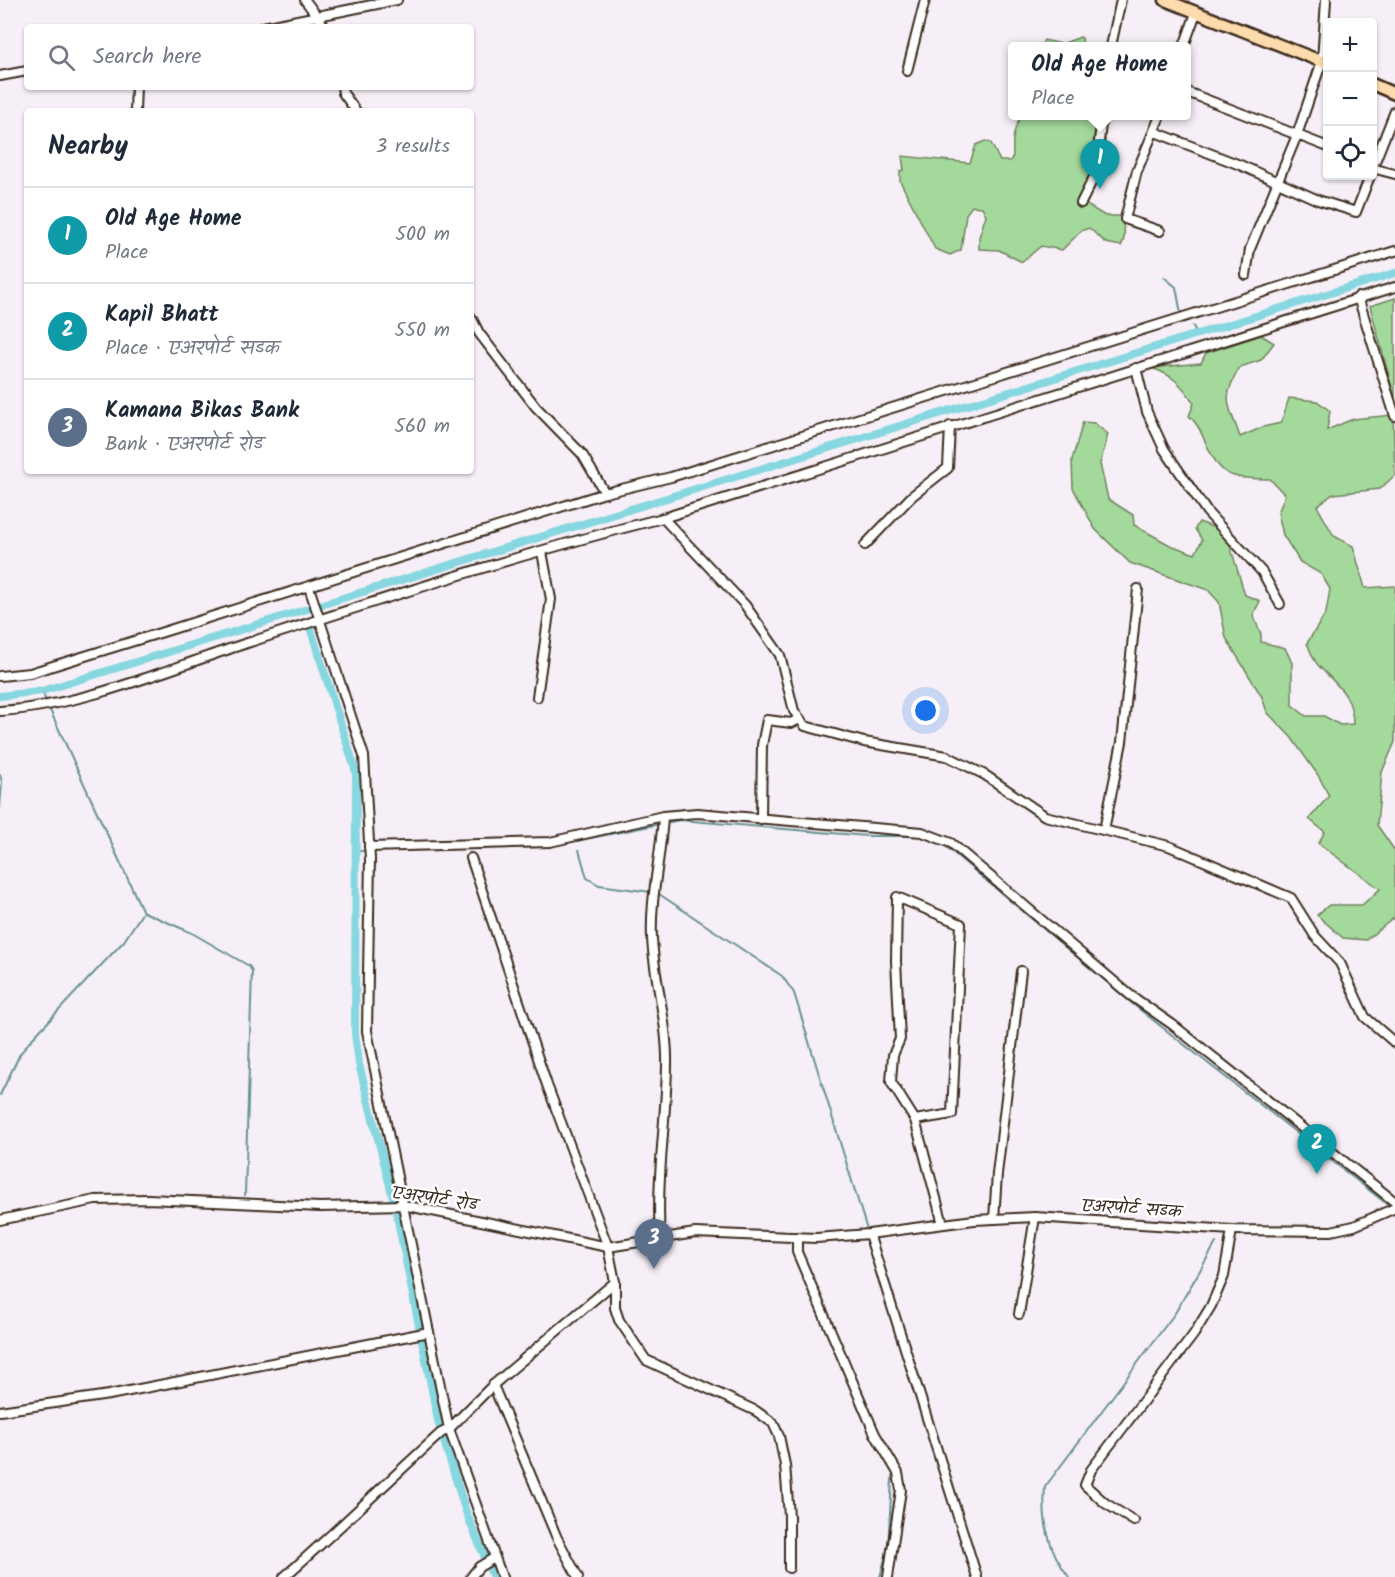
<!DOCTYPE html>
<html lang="en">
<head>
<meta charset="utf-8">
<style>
	body { margin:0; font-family:Kalam,"Playpen Sans Deva",sans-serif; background:#f6f6f7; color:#1f2937 }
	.controls { position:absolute; right:18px; top:18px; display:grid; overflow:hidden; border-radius:6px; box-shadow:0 2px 4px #0004 }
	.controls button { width:54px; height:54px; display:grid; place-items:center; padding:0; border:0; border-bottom:2px solid #e0e1e3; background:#fff; color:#1f2937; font:30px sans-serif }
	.you { position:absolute; left:926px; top:711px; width:21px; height:21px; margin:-15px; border:4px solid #fff; border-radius:50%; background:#1a73e8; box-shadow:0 0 0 9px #1a73e833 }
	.badge { display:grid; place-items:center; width:39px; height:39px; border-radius:50%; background:#c8321e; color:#fff; font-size:20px; font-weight:700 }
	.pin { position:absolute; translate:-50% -50px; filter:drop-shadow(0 2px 3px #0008) }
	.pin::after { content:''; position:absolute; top:32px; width:21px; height:18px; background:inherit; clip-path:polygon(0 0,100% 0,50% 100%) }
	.popup { position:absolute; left:1008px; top:42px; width:183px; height:78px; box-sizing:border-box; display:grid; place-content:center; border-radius:6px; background:#fff; filter:drop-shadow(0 2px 4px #0005); font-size:20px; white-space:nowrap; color:#747a83 }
	.popup b { font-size:22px; color:#1f2937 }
	.popup::after { content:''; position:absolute; left:50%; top:100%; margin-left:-12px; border:12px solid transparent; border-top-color:#fff }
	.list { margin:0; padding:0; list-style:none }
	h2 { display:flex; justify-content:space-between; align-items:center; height:78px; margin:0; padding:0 24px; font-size:26px }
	h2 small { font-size:20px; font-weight:400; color:#747a83 }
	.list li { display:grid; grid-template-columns:39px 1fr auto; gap:18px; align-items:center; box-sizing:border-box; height:96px; padding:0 24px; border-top:2px solid #e0e1e3 }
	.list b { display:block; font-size:22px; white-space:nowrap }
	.list p { margin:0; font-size:20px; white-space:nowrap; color:#747a83 }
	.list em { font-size:20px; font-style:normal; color:#747a83 }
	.icon { flex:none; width:33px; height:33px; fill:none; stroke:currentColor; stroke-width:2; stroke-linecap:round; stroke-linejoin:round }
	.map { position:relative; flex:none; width:1395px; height:1577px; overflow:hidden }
	.search { position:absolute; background:#fff; box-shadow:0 2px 4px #0004; left:24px; top:24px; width:450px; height:66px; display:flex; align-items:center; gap:15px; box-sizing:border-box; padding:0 21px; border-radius:6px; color:#747a83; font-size:22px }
	.panel { position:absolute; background:#fff; box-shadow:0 2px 4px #0004; left:24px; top:108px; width:450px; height:366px; border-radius:6px }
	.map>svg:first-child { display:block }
	.green { fill:#a4d99c; stroke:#70825d; stroke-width:1.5 }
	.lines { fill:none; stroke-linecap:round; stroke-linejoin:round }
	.stream { stroke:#689292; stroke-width:2 }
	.canal { stroke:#86d7df; stroke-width:8 }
	.minor-casing { stroke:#3b2a1e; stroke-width:12 }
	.highway-casing { stroke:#3b2a1e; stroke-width:15 }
	.minor { stroke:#fff; stroke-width:8 }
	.highway { stroke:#fedbac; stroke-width:10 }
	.labels { text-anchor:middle; stroke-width:5; stroke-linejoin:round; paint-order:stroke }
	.street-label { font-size:18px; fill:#3b2a1e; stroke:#fff }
</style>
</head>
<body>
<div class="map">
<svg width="1395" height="1577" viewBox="0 0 1395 1577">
	<rect width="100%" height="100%" fill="#f6eff7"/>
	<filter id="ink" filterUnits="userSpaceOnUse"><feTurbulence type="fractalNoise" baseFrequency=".0167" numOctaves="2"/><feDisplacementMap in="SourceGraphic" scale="12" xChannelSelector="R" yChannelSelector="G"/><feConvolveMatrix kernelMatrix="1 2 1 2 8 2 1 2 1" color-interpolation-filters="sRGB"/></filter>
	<g filter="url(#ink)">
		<g class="green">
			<polygon points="1080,37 1082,38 1083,46 1041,46 1044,40 1062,44"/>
			<path d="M1021,116h93l-10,9 1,18 9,5 3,7 -9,15 -19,17 2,2 3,-2 -9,17 20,12h15c4,11 7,20 1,30l-15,-3 -17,-15 -8,3 -19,19 -21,-4 -19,16 -23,-12 -20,-1v-12l7,-22 -4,-8 -10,-1 -6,8 -5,36 -11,5 -15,-6 -35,-68v-10l4,-1 -2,-14 68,7 6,-18 9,-4 6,2 9,18h10l3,-5c-1,-16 0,-26 8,-40z"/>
			<polygon points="1395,298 1395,399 1370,306"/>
			<path d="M1261,335l13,8 -13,17 -21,7c-20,33 -11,37 0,70l23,-10 18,-4 8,-25 28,3 13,10 -3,19 26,-11 40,-4 2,60 -15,14 -47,5 -16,12 17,30 19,10 12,42 30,-2v156l-13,30 -5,53 18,26v66l-29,23 -23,-2 -26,-23 12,-10h33l18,-16 -62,-46 7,-11 -16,-13 20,-23 -11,-21 -27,-38 -24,-25 -5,-15 -36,-59 -7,-36 -11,-12 -78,-27 -35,-34 -22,-41 -1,-28 11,-38 11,1 14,11 -8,30 8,35 25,16 1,10 36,20 25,9 7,-14 -7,-11 4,-7 27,10 19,63 15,6 -7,14 8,19v8l24,6 7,15v42l14,11h18l16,9 13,-1c0,-30 -17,-39 -35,-59 -5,-6 -8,-15 -11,-22l19,-30 4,-24 -9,-15 -21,-12 -17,-27 -5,-22 7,-18 -15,-16c-42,-1 -48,0 -66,-40 -4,-9 -7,-16 -15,-23l5,-13c-12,-18 -22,-29 -43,-35l50,-5 5,-10z"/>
		</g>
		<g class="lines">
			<g class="stream">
				<polyline points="1164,277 1176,287 1181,314"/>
				<polyline points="1193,326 1197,334"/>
				<polyline points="42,691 46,701"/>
				<polyline points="0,775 2,782 0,808"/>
				<polyline points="943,844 1134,1005 1388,1205"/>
				<polyline points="381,850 546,847 680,820 867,836 924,836"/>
				<polyline points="579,850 587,878 599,885 651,892"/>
				<polyline points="357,851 366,851"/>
				<polyline points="656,892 782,976 794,993 867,1230"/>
				<polyline points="144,912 192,933 249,966 252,971 245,1195"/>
				<polyline points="0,1095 20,1054 30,1041 124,941 143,912 50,710"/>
				<polyline points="963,1544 973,1577"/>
				<polyline points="880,1577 888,1548 892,1479"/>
				<path d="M1069,1577c-21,-27 -27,-56 -24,-90l130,-174 41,-70"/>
			</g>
			<g class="canal">
				<polyline points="310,627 356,772 355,1033 359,1064 393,1198"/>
				<polyline points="0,696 42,691 1395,273"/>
				<polyline points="396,1211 439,1425 466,1512 493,1577"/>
			</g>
			<defs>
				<g id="minor">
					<polyline points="305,0 325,27"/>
					<polyline points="263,27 397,0"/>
					<polyline points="1111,46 1121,0"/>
					<polyline points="1184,46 1196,13"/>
					<polyline points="907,71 925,0"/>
					<polyline points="0,76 27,71"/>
					<polyline points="342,87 343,93 356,111"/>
					<polyline points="1187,92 1328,147"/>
					<polyline points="135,111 136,87"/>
					<polyline points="1155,132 1240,165 1318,200 1356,212 1370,176"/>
					<polyline points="1372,168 1395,174"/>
					<polyline points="1372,169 1395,111"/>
					<polyline points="1081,203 1095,175 1102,116"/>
					<polyline points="1160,231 1125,219 1137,171 1160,116"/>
					<polyline points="1246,275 1250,249 1297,135 1322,61 1326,0"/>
					<polyline points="1358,297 1395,416"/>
					<polyline points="471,317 479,333 536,407 582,454 605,493"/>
					<polyline points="1136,368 1147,412 1164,449 1207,512 1262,572 1280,604"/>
					<polyline points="663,518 745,605 780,655 794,711 805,726 864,742 947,756 985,775 1045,816 1169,846 1291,898 1315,936 1340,963 1365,1017 1395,1043"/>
					<polyline points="865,545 912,496 948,468 950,426"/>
					<polyline points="309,587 364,756 370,859 367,1031 449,1429 502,1577"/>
					<polyline points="0,676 30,673 163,632 605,493 671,477 1395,251"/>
					<polyline points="537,697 551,599 542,552"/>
					<path d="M0,711c82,-5 163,-40 241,-66 139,-45 280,-92 422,-127l732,-231"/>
					<polyline points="761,819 762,745 767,720 791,723 800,719"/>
					<polyline points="1104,830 1122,742 1138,589"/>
					<polyline points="369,847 550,842 663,816 697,813 922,832 951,843 1130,995 1173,1025 1395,1202"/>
					<polyline points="915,1120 952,1114 961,924 897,897 896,961 900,1039 893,1055 891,1082 915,1120 943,1224"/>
					<polyline points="994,1219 997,1174 1021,971"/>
					<polyline points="0,1220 95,1200 148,1199 320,1207 403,1205 608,1247 695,1233 816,1238 869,1234 974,1220 1035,1217 1232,1230 1331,1231 1354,1226 1395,1208"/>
					<polyline points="869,1234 977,1577"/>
					<polyline points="797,1237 797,1252 875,1434 898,1473 901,1490 888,1577"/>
					<path d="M660,1238c-4,-58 6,-115 7,-173 1,-43 -13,-85 -15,-127 -2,-41 9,-81 11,-122"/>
					<polyline points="615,1282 615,1308 619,1320 646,1360 756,1411 773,1423 779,1436 785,1465 789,1516 789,1568"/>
					<polyline points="1019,1314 1035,1217"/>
					<polyline points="493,1385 557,1538 578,1577"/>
					<polyline points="0,1411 109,1395 429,1332"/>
					<polyline points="1134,1521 1105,1503 1085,1485 1091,1470 1194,1334 1211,1306 1224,1276 1232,1230"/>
					<path d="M284,1577c54,-47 104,-96 157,-144l8,-4 44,-44 122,-103 -7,-35 -61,-162 -76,-227"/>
					<polyline points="471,1577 479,1567 494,1558"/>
				</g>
				<g id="highway">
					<polyline points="1165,0 1328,64"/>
					<polyline points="1372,84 1395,94"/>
				</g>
			</defs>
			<use href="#minor" class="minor-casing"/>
			<use href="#highway" class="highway-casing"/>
			<use href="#minor" class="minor"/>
			<use href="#highway" class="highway"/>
		</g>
	</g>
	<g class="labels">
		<g class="street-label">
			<text transform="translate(435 1198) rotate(9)" y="6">एअरपोर्ट रोड</text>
			<text transform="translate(1132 1208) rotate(4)" y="6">एअरपोर्ट सडक</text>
		</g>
	</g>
</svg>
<div class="controls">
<button>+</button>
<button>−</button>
<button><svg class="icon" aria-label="locate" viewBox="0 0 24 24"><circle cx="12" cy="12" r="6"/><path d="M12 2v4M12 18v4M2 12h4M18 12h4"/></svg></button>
</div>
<div class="you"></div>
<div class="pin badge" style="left:1100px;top:189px;background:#0f9aa8">1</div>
<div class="popup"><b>Old Age Home</b>Place</div>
<div class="pin badge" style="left:1317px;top:1174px;background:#0f9aa8">2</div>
<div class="pin badge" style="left:654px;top:1269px;background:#5c6f8a">3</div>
<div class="search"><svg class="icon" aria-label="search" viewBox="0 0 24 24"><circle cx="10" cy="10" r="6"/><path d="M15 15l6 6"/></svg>Search here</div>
<section class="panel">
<h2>Nearby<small>3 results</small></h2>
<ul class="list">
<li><span class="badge" style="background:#0f9aa8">1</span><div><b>Old Age Home</b><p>Place</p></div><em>500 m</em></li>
<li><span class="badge" style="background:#0f9aa8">2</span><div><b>Kapil Bhatt</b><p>Place · एअरपोर्ट सडक</p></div><em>550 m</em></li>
<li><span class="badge" style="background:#5c6f8a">3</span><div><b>Kamana Bikas Bank</b><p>Bank · एअरपोर्ट रोड</p></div><em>560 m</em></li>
</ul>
</section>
</div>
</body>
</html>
